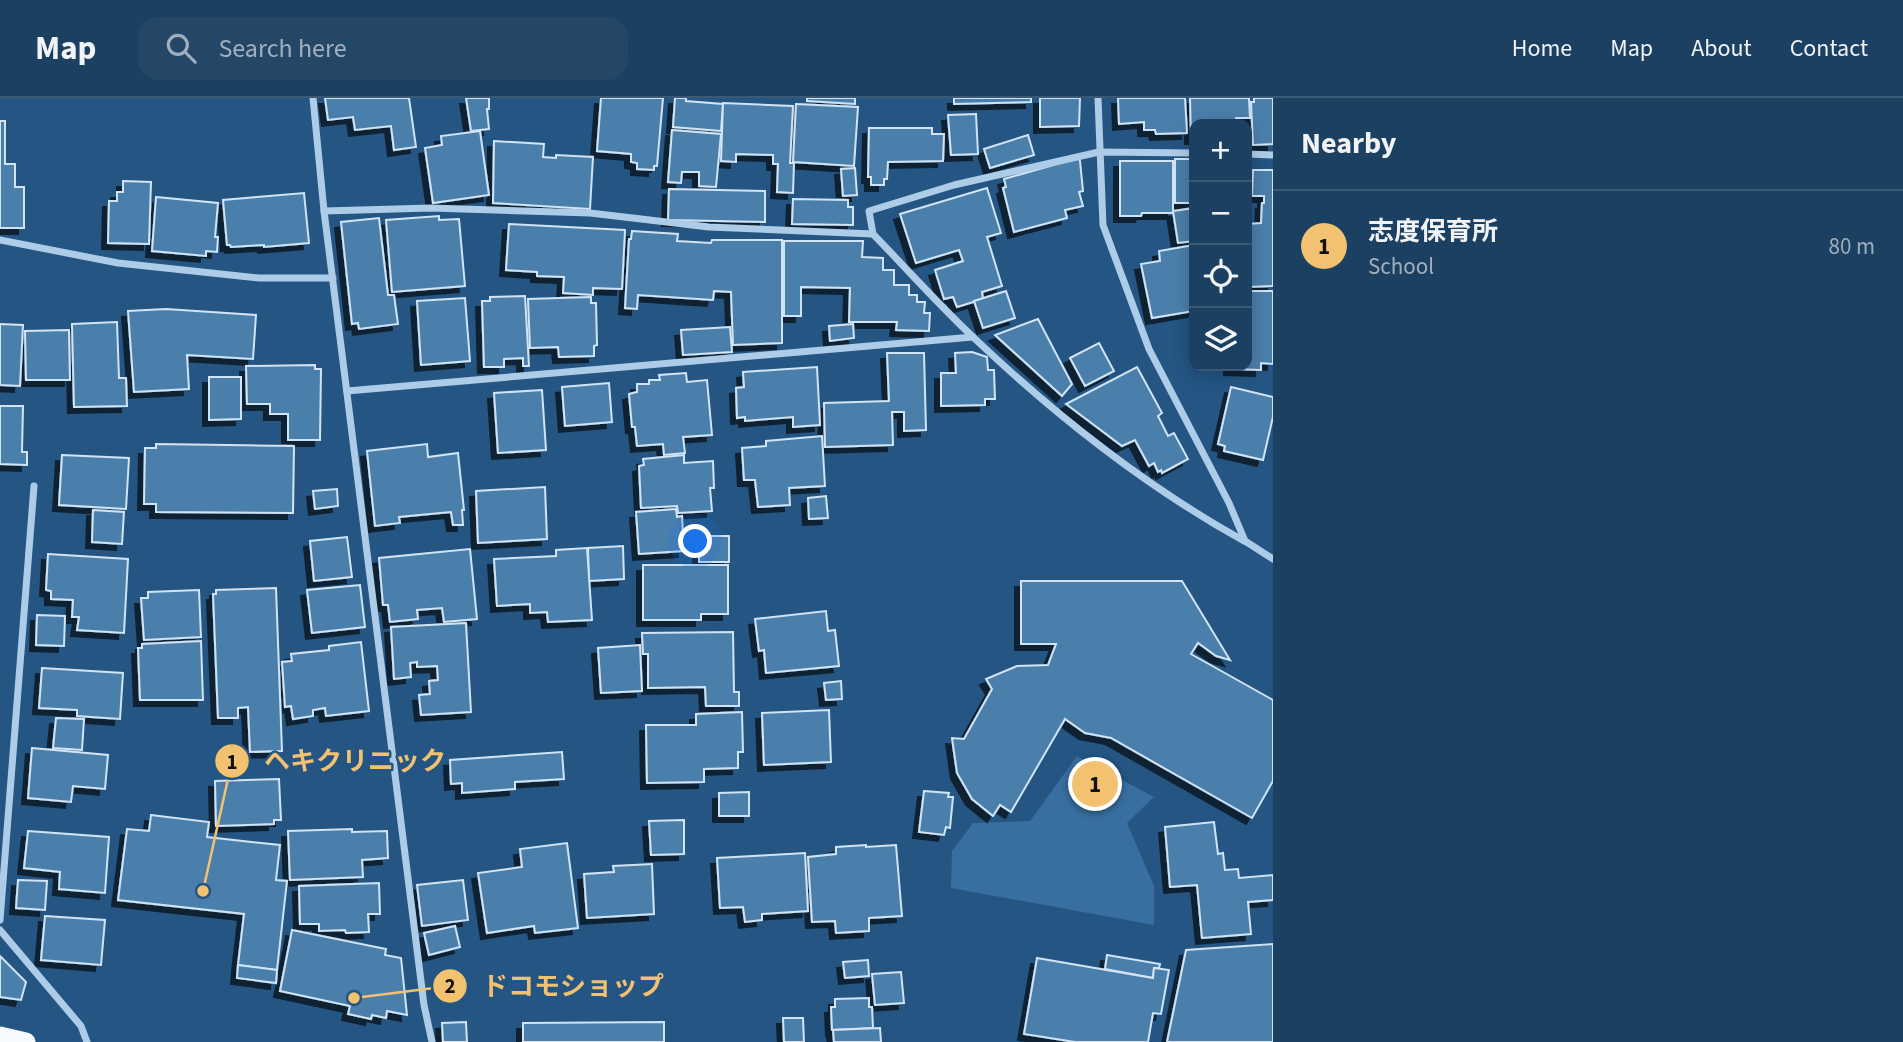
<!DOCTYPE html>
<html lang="en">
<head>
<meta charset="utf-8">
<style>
	body { margin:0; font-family:"Source Sans 3","Noto Sans JP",sans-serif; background:#244768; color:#f1f3f6 }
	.controls { position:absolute; right:21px; top:21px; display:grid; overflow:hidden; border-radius:14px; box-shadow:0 4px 18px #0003 }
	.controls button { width:63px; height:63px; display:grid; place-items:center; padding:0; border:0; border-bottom:2px solid #395977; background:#1b4062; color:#f1f3f6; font:35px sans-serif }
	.you { position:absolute; left:696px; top:444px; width:24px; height:24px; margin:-18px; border:5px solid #fff; border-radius:50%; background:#1a73e8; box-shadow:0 0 0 10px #1a73e833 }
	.badge { display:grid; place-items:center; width:46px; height:46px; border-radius:50%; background:#f2c270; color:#111; font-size:23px; font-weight:700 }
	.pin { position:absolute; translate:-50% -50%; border:4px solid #fff; box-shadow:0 2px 7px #0006 }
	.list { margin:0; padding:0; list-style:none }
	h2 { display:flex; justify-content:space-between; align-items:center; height:91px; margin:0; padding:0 28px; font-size:30px }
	h2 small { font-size:23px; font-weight:400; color:#a0afbe }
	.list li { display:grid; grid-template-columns:46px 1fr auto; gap:21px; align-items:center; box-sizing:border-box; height:112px; padding:0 28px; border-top:2px solid #395977 }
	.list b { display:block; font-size:26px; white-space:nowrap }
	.list p { margin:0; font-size:23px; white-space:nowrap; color:#a0afbe }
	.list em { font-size:23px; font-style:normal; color:#a0afbe }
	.icon { flex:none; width:38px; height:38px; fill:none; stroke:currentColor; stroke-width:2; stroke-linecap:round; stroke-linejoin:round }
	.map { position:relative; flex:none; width:1273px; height:944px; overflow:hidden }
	header { display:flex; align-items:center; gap:42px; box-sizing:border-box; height:98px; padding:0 35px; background:#1b4062; border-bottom:2px solid #395977 }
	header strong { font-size:33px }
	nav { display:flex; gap:38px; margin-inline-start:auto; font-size:24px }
	.search { width:490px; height:63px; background:#244768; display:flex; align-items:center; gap:18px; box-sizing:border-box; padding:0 24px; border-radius:21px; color:#a0afbe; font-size:26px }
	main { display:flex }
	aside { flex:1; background:#1b4062 }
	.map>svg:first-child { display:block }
	.green { fill:#386fa0 }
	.building { fill:#4c7fab; stroke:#d0e4f6; stroke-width:2; filter:url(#shadow) }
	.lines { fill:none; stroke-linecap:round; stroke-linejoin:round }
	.minor { stroke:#adcce8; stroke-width:7 }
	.trunk { stroke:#f7fafe; stroke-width:19 }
	.leader { fill:none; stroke:#f2c270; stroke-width:2.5 }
	.callout-dot { fill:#f2c270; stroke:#245583; stroke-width:2.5 }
	.mark-label { font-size:21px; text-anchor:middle; font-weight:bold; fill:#111 }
	.callout-label { font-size:26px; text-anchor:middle; font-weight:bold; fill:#f2c270; stroke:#245583; stroke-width:5; stroke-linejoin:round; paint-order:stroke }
</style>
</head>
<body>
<header>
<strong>Map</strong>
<div class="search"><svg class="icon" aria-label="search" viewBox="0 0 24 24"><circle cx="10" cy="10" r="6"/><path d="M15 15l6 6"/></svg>Search here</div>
<nav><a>Home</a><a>Map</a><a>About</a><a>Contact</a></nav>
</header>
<main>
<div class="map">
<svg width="1273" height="944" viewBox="0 0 1273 944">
	<defs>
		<filter id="shadow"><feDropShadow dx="-6" dy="6" stdDeviation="0" flood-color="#0009"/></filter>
	</defs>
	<rect width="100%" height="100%" fill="#245583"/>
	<polygon class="green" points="1077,658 1154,699 1127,725 1154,788 1154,827 951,790 952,753 973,725 1030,723"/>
	<g class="building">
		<polygon points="325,0 409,0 416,49 394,52 391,28 355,32 353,19 328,22"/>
		<polygon points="466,0 489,0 489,11 487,11 489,31 471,33"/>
		<polygon points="601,0 663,0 657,68 654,68 654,72 637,71 637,65 631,64 631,56 597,53"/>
		<polygon points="675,0 686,0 686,3 723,6 721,33 673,29"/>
		<polygon points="807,0 855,0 855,6 807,3"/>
		<polygon points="954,0 1031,0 1031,4 954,6"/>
		<polygon points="1040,0 1080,0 1079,28 1040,29"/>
		<polygon points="1118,0 1185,0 1187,35 1156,36 1155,32 1144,32 1144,24 1119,26"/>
		<polygon points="1190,0 1249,0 1250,20 1236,20 1236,26 1194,26 1194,40 1191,40"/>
		<polygon points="1254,0 1273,0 1273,46 1253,47 1251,4 1254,4"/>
		<polygon points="723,5 793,8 790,65 794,65 793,95 777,94 778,66 773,66 773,57 736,56 736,64 721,63"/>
		<polygon points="796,6 858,9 854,68 793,64"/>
		<polygon points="976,16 978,56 951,57 948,17"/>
		<polygon points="0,23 5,23 5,66 15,66 15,89 24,89 24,130 0,130"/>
		<polygon points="869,30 932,30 932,36 944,36 943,63 888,64 887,81 884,81 884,87 871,87 871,79 868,79"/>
		<polygon points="672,32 721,36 716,89 699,88 699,74 682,74 681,85 668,84"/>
		<polygon points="480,33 489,97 433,105 425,50 442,47 441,38"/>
		<polygon points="1028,37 1034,57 990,70 984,51"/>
		<polygon points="494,43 544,46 543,59 556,60 556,57 593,59 590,111 493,105"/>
		<polygon points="1078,60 1080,63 1083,93 1079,94 1083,108 1065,112 1067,120 1014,134 1003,90 1006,89 1004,81"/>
		<rect x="1175" y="61" width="19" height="44"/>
		<polygon points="1120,63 1173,63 1173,115 1142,115 1141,118 1120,118"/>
		<polygon points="855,70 857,97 843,98 841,71"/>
		<polygon points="1253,72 1273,72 1273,188 1247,189 1247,126 1261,125 1262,105 1264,105 1264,98 1252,98"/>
		<polygon points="123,83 151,84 149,146 108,145 109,103 117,103 117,94 123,94"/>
		<polygon points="987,90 1001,135 987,139 1002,188 982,194 983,201 957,209 953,199 944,201 935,172 963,163 959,152 916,165 900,116"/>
		<polygon points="669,91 765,93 765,124 668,122"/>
		<polygon points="304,95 309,145 264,149 264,147 231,149 230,147 227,147 223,102"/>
		<polygon points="156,99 218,105 215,139 218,139 217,154 206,153 206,158 152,153"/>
		<polygon points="793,101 848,102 848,109 853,109 853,127 792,126"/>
		<polygon points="1194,110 1194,143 1178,145 1173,113"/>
		<polygon points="439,118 439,122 459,121 465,188 392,194 386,122"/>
		<polygon points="379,120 388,197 394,197 398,226 359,231 358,225 352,226 341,124"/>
		<polygon points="509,126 625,132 622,191 593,190 593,197 563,195 564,179 537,178 537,174 506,172"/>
		<polygon points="632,133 678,136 677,143 711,145 712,142 782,142 782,245 733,247 731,194 714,193 713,202 638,197 637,211 625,210 629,141 631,141"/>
		<polygon points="784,143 863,143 862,159 883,160 883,172 894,172 894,187 909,187 909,197 917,197 917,204 925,204 924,215 930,215 929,233 896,232 897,224 849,224 850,190 801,189 801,218 784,218"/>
		<polygon points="1194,147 1194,213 1152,220 1141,166 1160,163 1159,153"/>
		<polygon points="1006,193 1015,220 983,230 974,203"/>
		<polygon points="1247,193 1273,193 1273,266 1261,265 1261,272 1230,271 1230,268 1247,268"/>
		<polygon points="525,198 529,268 523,268 523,260 504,261 504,269 484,269 482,203 490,203 490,199"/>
		<polygon points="591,199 591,205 596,205 597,247 594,248 594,258 559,259 558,249 530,250 528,201"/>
		<polygon points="465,200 470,263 421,267 417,203"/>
		<polygon points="166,211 256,217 253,261 187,257 189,291 134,294 128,213"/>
		<polygon points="1038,221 1072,286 1062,298 995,237"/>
		<polygon points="117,224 119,280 126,280 127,308 74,309 72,226"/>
		<polygon points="0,226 23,227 20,288 0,287"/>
		<polygon points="853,226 854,240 830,243 829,228"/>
		<polygon points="730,229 732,254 683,257 681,232"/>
		<polygon points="69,232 70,282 26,282 25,233"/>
		<polygon points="1099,245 1114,273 1085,288 1070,260"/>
		<polygon points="972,254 987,259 988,272 994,272 995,301 985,301 985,307 941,308 941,275 956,275 955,255"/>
		<polygon points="887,255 924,255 926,332 904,333 904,314 892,314 893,347 825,349 824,305 889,303"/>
		<polygon points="315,267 315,271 321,271 320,342 288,342 288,316 270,316 270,306 247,306 246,268"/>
		<polygon points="817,269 820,327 793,329 793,319 745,323 745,319 737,320 736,290 744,289 743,274"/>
		<polygon points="1137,269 1162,315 1158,318 1168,338 1174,335 1188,361 1162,375 1161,372 1158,374 1154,365 1149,368 1135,342 1122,348 1066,306"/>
		<polygon points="686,275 687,284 707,282 712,337 683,339 685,355 664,357 663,346 637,348 635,329 632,329 629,296 637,294 637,286 649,286 649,282 660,282 659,277"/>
		<polygon points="209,279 241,279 241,321 209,322"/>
		<polygon points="609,285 612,324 565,328 562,289"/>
		<polygon points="1231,289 1273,299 1273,319 1263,362 1224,353 1225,348 1218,346"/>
		<polygon points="542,292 546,352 498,355 494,295"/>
		<polygon points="0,308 23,308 22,354 27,354 27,367 0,366"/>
		<polygon points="822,338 825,388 789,390 790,407 758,409 755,382 744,382 742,350 766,348 766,343"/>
		<polygon points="156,346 294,348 293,415 156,414 156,406 144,406 145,350 156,350"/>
		<polygon points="427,346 428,359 458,355 464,412 462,412 463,427 453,427 451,414 399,419 400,425 375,428 367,353"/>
		<polygon points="62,357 129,360 126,411 59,407"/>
		<polygon points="684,357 684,365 713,363 714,390 710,390 712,413 678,415 677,408 641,410 639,368 644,367 643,361"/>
		<polygon points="545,389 547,441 478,445 476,393"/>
		<polygon points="337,391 338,408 315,411 313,393"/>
		<polygon points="826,398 828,420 809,421 808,400"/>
		<polygon points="676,411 677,419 682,418 684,453 639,456 636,414"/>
		<polygon points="93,412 124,414 122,446 92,444"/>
		<rect x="699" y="438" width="30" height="26"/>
		<polygon points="347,439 352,479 314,483 310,443"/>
		<polygon points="623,448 624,481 589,483 588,450"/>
		<polygon points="587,450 592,522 548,524 547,514 530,515 530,506 497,508 494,461 556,458 556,452"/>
		<polygon points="470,451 477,521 444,524 442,510 417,512 418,521 390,524 388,507 383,507 379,460"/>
		<polygon points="48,456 128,461 124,535 77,532 79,519 72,519 73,502 51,501 51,493 46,492"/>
		<polygon points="643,467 728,467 728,516 701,516 701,522 643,522"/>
		<polygon points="1021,483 1182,483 1230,562 1216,558 1198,545 1191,556 1273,602 1273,683 1252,720 1111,640 1085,635 1065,621 1011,714 1000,707 993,718 972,701 957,675 952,640 964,641 992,591 986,581 1017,568 1048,567 1056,546 1021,546"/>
		<polygon points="360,487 365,529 312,535 307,492"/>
		<polygon points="276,490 282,653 250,654 248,609 238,610 238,620 218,620 213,496 216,496 216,492"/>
		<polygon points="199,492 201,539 144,542 141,500 148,500 148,494"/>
		<polygon points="826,513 828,533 835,532 839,568 766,575 764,552 759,553 755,521"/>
		<polygon points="37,517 65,518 64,548 36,547"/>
		<polygon points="466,525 471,614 421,617 419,597 430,596 429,583 438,582 437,568 417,569 417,564 410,565 411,579 394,581 391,529"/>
		<polygon points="733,534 734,594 739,594 739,608 706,608 705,589 648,590 648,556 643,556 642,535"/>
		<polygon points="201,543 203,602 140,602 138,550 142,550 142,546"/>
		<polygon points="361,544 369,613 326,618 325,610 313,612 313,618 293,621 291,608 285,609 282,564 292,563 291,556 329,552 329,548"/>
		<polygon points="640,547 642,593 601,595 598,550"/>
		<polygon points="42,570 123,575 120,621 77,618 77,612 39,610"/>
		<polygon points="841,583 842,601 826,602 824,585"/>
		<polygon points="829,612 831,664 764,667 762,615"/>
		<polygon points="742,614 743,654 738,654 738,670 704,671 704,684 647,685 646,627 696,627 696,616"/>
		<polygon points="56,620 84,621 82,652 53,650"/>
		<polygon points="32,650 108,657 105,691 73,688 71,704 28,700"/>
		<polygon points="562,654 564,681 515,684 515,691 462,695 462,685 451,686 450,662"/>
		<polygon points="279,681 281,722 274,722 274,726 216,728 215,683"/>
		<polygon points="924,693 949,695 948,699 953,699 950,730 946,729 944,737 919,734"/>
		<polygon points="749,694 749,718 719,718 719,695"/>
		<polygon points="151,717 209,724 207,739 280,747 276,782 287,783 277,872 238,867 244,816 118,802 127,731 149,733"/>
		<polygon points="684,722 684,756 651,757 649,723"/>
		<polygon points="1214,724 1218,756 1223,755 1225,772 1238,771 1239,780 1273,777 1273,802 1248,804 1251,836 1202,840 1197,787 1170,789 1165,729"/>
		<polygon points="352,731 352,734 387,733 388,760 362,762 363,779 290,782 288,733"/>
		<polygon points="28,733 109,739 105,795 59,791 60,774 24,770"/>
		<polygon points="567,745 578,830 535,835 534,828 487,835 478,775 522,769 520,751"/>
		<polygon points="866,747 866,749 896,747 902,818 869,820 869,833 836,835 835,823 812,824 808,759 836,756 836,749"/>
		<polygon points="805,755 808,813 762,816 762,822 745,824 743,809 720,810 717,760"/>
		<polygon points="652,766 654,816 587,820 584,776 614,774 613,768"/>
		<polygon points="18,782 47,783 45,812 16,810"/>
		<polygon points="463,782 468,822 422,828 417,787"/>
		<polygon points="379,785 380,816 368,816 369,834 346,835 345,832 319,833 319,826 300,826 299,788"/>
		<polygon points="45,818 105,822 101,867 41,862"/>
		<polygon points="455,828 460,849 429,857 424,835"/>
		<polygon points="292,832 386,851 385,857 401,860 407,917 387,913 386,920 372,917 371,921 348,916 350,908 280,893"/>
		<polygon points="1273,846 1273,944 1167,944 1186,852"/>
		<polygon points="1107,857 1160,866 1159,870 1154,870 1153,880 1105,871"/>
		<polygon points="0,858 26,884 21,902 0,899"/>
		<polygon points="1037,860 1153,880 1154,870 1169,872 1161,916 1153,915 1148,944 1075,944 1024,936"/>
		<polygon points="868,862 869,878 845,880 843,864"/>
		<polygon points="238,867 277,872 276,885 237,880"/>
		<polygon points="901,874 904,905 875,907 872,876"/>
		<polygon points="869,900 869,909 872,909 873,930 832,932 831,909 835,909 835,901"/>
		<polygon points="783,920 803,920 804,944 784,944"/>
		<polygon points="466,924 467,944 443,944 442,925"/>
		<polygon points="664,924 664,944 523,944 523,925"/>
		<polygon points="880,930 881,944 834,944 833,932"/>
	</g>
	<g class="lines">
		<g class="minor">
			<polyline points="313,0 324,113 424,907 432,944"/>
			<polyline points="1098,0 1103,127 1149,251 1229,405 1245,443 1273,461"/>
			<polyline points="1247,56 1273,57"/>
			<polyline points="324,113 431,110 590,115 709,129 873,136 869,113 954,87 1099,54 1194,55"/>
			<path d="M873,136c33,34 65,70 100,103 82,78 172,149 271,204"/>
			<polyline points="0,142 118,165 259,180 333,180"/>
			<polyline points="347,293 973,239"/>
			<polyline points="0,822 34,388"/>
			<polyline points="0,832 81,928 87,944"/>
		</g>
		<polyline class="trunk" points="0,938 26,944"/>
	</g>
	<path class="leader" d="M203 793L232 663M354 900L450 888"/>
	<g class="callout-dot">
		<circle cx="203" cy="793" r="7"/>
		<circle cx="354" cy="900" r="7"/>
		<circle cx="232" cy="663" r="18"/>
		<circle cx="450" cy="888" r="18"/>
	</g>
	<g class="mark-label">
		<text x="232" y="671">1</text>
		<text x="450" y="895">2</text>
	</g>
	<g class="callout-label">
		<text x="355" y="672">ヘキクリニック</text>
		<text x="573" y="897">ドコモショップ</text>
	</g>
</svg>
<div class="controls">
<button>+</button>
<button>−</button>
<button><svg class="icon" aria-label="locate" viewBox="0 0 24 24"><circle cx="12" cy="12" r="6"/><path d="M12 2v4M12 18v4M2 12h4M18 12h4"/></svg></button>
<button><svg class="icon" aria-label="layers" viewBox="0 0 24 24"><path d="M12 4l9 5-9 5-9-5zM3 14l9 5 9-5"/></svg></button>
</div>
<div class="you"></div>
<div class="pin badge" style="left:1095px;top:686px">1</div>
</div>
<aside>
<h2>Nearby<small></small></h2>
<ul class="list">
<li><span class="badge">1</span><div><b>志度保育所</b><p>School</p></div><em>80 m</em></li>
</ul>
</aside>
</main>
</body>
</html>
